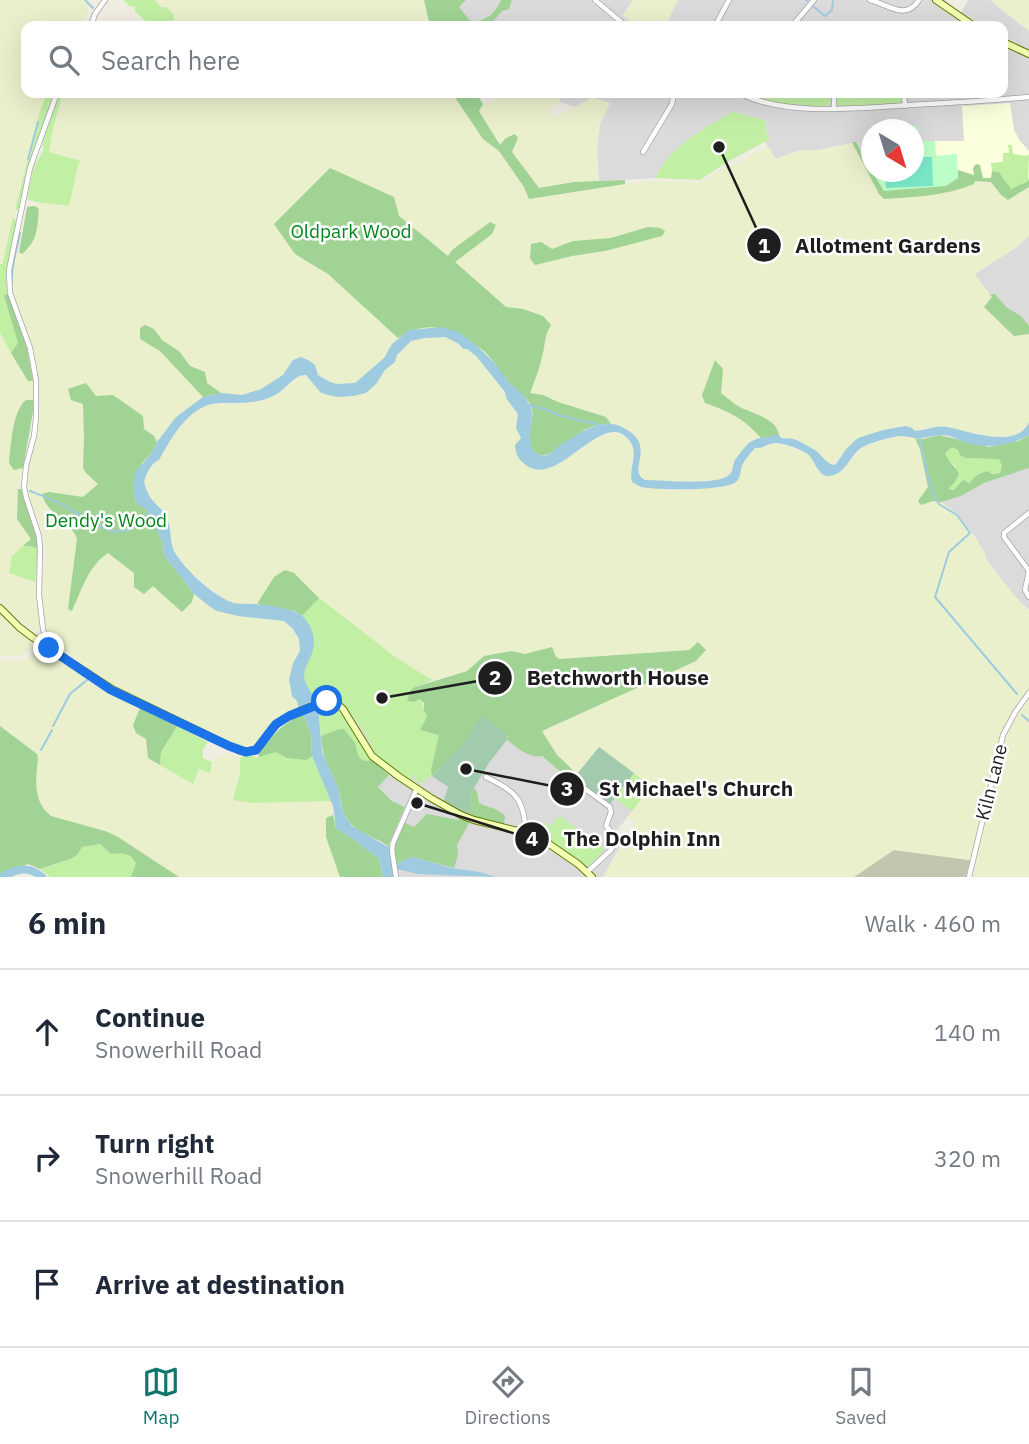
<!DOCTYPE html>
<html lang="en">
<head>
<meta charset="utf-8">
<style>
	body { margin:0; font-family:"IBM Plex Sans",sans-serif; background:#f6f6f7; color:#1f2937 }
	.compass { position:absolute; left:861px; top:119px; width:63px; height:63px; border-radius:50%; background:#fff; box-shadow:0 7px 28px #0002; rotate:142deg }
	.stop { position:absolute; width:21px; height:21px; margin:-16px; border:5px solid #1a73e8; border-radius:50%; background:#fff }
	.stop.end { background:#1a73e8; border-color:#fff; box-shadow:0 2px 7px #0008 }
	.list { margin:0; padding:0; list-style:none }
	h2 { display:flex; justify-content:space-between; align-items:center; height:91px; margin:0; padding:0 28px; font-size:30px }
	h2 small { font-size:23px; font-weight:400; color:#747a83 }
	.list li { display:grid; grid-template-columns:46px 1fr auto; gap:21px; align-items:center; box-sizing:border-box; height:126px; padding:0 28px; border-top:2px solid #e0e1e3 }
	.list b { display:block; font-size:26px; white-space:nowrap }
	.list p { margin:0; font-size:23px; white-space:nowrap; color:#747a83 }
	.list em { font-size:23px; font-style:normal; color:#747a83 }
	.icon { flex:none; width:38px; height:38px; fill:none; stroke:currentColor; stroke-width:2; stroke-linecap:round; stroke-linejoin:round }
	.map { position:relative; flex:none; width:1029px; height:877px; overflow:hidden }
	.search { position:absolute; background:#fff; box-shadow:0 7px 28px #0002; left:21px; right:21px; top:21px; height:77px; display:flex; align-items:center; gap:18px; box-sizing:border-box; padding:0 24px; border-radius:14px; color:#747a83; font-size:26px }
	.sheet { height:469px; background:#fff }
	nav { display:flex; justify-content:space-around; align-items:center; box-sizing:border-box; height:98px; border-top:2px solid #e0e1e3; background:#fff; font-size:19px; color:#747a83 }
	nav a { display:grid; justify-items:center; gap:4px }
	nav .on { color:#0f766e }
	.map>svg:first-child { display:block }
	.residential { fill:#dcdbdb }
	.education { fill:#fbffdd }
	.construction { fill:#c3c5ae }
	.farmland { fill:#eaf0cc }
	.grass { fill:#c1efa4 }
	.forest { fill:#a0d394; fill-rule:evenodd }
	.cemetery { fill:#a2cbad }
	.park { fill:#bcfec8 }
	.pitch { fill:#7ae6c8 }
	.water { fill:#9fcbe1 }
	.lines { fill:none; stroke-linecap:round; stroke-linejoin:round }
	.stream { stroke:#9fcbe1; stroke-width:2 }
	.river { stroke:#9fcbe1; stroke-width:8 }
	.street-casing { stroke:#a5a5a5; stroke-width:6 }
	.secondary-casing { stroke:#607a00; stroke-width:8 }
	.street { stroke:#fff; stroke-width:4.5 }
	.secondary { stroke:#f3ffb2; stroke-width:6 }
	.route { stroke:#1a73e8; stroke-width:9 }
	.labels { text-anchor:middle; stroke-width:5; stroke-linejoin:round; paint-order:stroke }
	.park-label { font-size:19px; fill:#02861b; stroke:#fff }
	.street-label { font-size:19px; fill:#1e1e1e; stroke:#fff }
	.leader { fill:none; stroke:#1e1e1e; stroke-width:2.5 }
	.callout-dot { fill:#1e1e1e; stroke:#fff; stroke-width:2.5 }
	.mark-label { font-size:21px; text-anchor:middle; font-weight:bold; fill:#fff }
	.callout-label { font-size:21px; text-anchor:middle; font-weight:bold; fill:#1e1e1e; stroke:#fff; stroke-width:5; stroke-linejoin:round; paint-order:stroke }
</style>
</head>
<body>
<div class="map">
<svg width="1029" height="877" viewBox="0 0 1029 877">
	<rect width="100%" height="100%" fill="#f0ede3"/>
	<g class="residential">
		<polygon points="453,0 633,0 623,15 636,26 452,26 465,15"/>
		<polygon points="678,0 945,0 961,13 968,0 990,0 1029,31 1029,187 884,191 873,172 914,172 914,130 872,130 871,169 856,142 819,150 800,150 776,159 765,142 770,139 765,130 765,120 743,115 733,111 684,144 672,154 658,173 656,178 599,181 597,149 600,123 610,103 588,100 574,107 560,102 557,93 1003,93 1003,26 665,26"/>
		<polygon points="1029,236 1029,334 1014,336 974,274 1014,249"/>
		<polygon points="1029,468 1029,610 1016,598 986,559 984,552 956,513 941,502 961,496 984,483"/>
		<polygon points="302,616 398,659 432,680 415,687 432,776 448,787 470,795 489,763 507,740 527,754 542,756 564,775 569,774 574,777 599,747 644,780 649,789 616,832 624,839 603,877 397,877 407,809 392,801 378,787 391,772 379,763 339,704 317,701 314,695 311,627"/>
	</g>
	<polygon class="education" points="1010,103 1014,130 1020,141 1029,151 1029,187 914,172 914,130 877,129 917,126 920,141 964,141 962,106"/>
	<polygon class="construction" points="893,850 970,860 966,877 854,877"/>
	<g class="farmland">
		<polygon points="0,0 92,0 87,3 88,10 81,26 26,26 26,93 47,93 39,114 22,180 3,264 0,264"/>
		<polygon points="155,0 424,0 430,26 168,26 172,18"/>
		<polygon points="633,0 678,0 665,26 636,26 623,15"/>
		<polygon points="990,0 1029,0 1029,31"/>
		<polygon points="63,93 452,93 483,139 499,151 524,187 530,199 625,184 654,181 702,182 723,168 736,164 768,146 776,159 800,150 819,150 856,142 884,191 975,181 991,182 1001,195 1008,200 1029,187 1029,236 1014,249 975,274 992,297 984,307 1014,336 1029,334 1029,422 1027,427 1015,435 996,437 950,428 926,428 915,431 909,427 883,430 858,438 833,465 830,465 815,450 810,449 805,444 794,439 781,438 779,435 776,435 751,440 734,462 732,470 729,475 723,478 715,480 690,482 645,480 640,477 639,474 638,461 642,454 641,449 635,435 623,427 602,423 520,392 442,327 388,351 384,358 355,383 337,384 330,382 321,378 318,375 317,370 301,357 297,358 293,360 283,375 261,389 242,395 221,393 181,412 176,417 136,471 194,594 217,611 238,616 284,621 293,629 299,639 300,651 293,663 289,680 292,696 297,701 299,709 286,713 273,722 256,746 248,748 239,746 107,682 86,669 49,636 46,626 41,594 41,578 46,558 44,537 40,522 31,505 28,488 29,466 37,442 40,418 37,374 32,345 14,296 13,279 14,264 19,252 27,207 35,206 36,202 69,206 49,153 53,128"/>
		<polygon points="517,93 557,93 560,102 549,108 551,117 582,104 588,100 588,96 610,103 600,123 597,149 599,181 574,182 539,188 512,152 518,139 515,134 501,146 479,110 483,104"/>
		<polygon points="0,333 28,381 33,381 34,406 27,450 19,483 17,519 31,539 13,556 9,573 35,582 39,625 37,630 34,631 8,610 0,600"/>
		<polygon points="435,337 445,337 459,344 463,348 467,349 476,356 501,388 506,398 519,414 516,428 521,438 521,461 532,469 543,470 553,467 598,437 616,433 626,437 632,445 634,451 632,462 636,484 644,488 658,488 672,491 718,487 736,482 740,476 743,463 752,451 755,448 760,449 774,443 793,448 806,453 812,458 815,465 822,474 826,476 832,475 842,471 862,447 901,435 907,438 915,438 920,449 928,487 918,501 921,505 933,501 941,502 956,513 976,538 984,552 986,559 1016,598 1029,610 1029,689 1005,725 998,741 970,860 894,850 854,877 603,877 635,823 628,816 649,789 648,784 599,747 577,774 557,755 542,731 696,661 706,650 699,643 689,650 563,659 558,659 551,647 525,654 512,651 484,656 467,671 432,680 398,659 319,598 302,616 295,611 250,604 241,605 231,602 216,593 186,569 175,551 170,540 167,519 161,507 153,502 144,482 150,467 155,461 159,460 177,431 192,414 200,408 218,403 231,404 261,401 276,395 290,385 297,376 301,374 306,375 310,381 337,397 353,396 376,384 385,370 395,362 397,355 411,341"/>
		<polygon points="0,611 31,639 29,651 18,656 0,656"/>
		<polygon points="44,649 88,678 89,682 96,687 140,708 133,725 136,733 146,739 149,758 192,784 199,769 210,772 212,762 214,758 226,756 226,751 232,756 240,758 240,773 236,785 253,803 331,801 333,815 383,877 179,877 118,837 105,831 51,816 47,812 36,794 38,758 37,754 0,726 0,660 23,661"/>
		<polygon points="1029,698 1029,877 973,877 1002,747 1012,724"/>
	</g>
	<g class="grass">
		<polygon points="123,0 155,0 161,7 166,7 174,15 173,18 175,19 168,26 151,26 135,11 135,7 130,6"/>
		<polygon points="47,93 55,93 26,172 21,204 18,209 15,210 39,114"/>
		<path d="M59,93h4l-10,35 -4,24 32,9 -3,4 -9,41 -33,-4 -9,-3c3,-12 4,-27 10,-38 2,-3 4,-6 6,-10 -2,-14 11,-44 16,-58z"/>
		<path d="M751,93h80v9l-3,4c-24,1 -52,-1 -75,-9z"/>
		<polygon points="902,95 901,102 898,104 838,107 836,105 835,98"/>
		<path d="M733,111l10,4 22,5 1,9 -1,2 5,8 -46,25 -24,16 -44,-2c7,-22 38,-44 57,-55 7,-4 14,-7 20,-12z"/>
		<polygon points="1008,145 1012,145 1013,154 1027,156 1029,154 1028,181 1011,189 999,172 992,171 991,163 1003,162 1003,153 1009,153"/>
		<path d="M13,217l3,4c-2,27 -15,46 -8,74h-3l13,48 -7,10 -11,-20v-69h3v-2z"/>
		<polygon points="952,447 958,450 966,458 999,459 1002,466 1000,473 977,475 968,483 963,480 954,490 947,489 956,466 946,458 945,453"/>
		<polygon points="23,546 31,546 38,549 35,582 9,573 12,556"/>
		<path d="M319,598l79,61 34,21 -17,7c3,11 9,18 12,29l-4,6 17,13 -9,35 1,6 -6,3 -7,7 -4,-11h-1l-2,5h-2l-22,-13v-2l-13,-12 -10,-20 -25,-34 -6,-2 -17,4c-4,-8 -13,-16 -13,-26 0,-5 3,-12 5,-16 8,-18 4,-29 -7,-43z"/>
		<path d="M330,704c14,7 33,42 42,56l-8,1 -5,-4 -4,-14 -16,-14 -18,7 -3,-30z"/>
		<polygon points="177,726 208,742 203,749 203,758 212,762 210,773 199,769 193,784 160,765 161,752"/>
		<polygon points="276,751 307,760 312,756 331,801 253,803 233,800 240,773 240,758 243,755 254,756 256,758"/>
		<polygon points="634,773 648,784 649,789 632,811 614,798"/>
		<polygon points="560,816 605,849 589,866 585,867 534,834 544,822 550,826"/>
		<path d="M100,844l11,10c13,-1 17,-2 25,9l-5,14h-81l-10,-8c16,-5 32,-8 42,-22z"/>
	</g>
	<g class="forest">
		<path d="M424,0h42l-7,7 13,16c17,-5 21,-7 29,-23h11l-3,9 -7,2 -13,15h-27l-4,-5 -6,5h-22z"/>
		<polygon points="452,93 476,93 483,104 479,111 500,145 506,138 515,134 518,138 512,152 539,188 574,182 625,180 625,184 529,199 524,187 499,151 483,139"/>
		<path d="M852,142h4l16,30 12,19 74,-13v-8l16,5 -1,-7 3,-4 4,1 3,13h8l1,-7 7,1 12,17 17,-8 1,-3v9l-21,13 -7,-5 -10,-13 -16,-1 -1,3c-30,12 -58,13 -90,15l-5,-5z"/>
		<path d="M330,168l64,29 5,19 49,40 4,-6 38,-28 6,3 -4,9 -37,28 51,45 17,2 20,7 8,9c-7,12 -5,15 -8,28 -3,14 -8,27 -13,40l13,2 15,7 48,15 5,7c-7,-1 -22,3 -28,7 -3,1 -6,5 -9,7 -8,6 -17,9 -24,16 -8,2 -15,2 -18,-6 -6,-13 2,-27 0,-38 -2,-11 -13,-17 -20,-24 -10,-11 -17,-24 -27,-34 -4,-4 -9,-6 -14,-9 -22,-18 -49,-22 -73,-5l-70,-64 -33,-20 -21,-30z"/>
		<path d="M35,206l4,3c-2,20 -1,31 -17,45l-3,-2 8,-45z"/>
		<polygon points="648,227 660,228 665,231 662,236 605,251 572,256 535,265 530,258 531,244 541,242 552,249 573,241 611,238"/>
		<polygon points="995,294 1006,307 1021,316 1029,326 1029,334 1014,336 984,307 992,297 990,295"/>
		<polygon points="4,295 8,295 26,343 33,381 28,381 11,353 18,343"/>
		<polygon points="145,325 154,329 162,340 180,352 190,366 205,372 207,383 221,393 203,397 160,351 140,339 140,328"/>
		<path d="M715,360l8,9 -2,24c5,4 10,8 15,12 13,8 40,12 43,30l-18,3c-18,-20 -31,-26 -56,-35l-3,-8z"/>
		<path d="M86,383l10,13 17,-1 30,21 1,13 10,7 3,6 -5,11 -10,10 -9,20 2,19 11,7 5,5v4l11,23 2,14 30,39 -2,8 -10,10 -29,-26 -9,8 -10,-7v-14l-26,-20c-19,12 -27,38 -36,58l-4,-2 9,-70c-6,-19 -31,-25 -35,-45l7,-2 34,5 15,-13 -13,-12 -2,-5 1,-28 -1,-35 -12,-4 -3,-11z"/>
		<path d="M26,400h8v6l-11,62 -9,2 -5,-7c2,-17 3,-52 17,-63z"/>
		<path d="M939,435l50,12 29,-6 11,-6v33l-45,15 -23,13 -20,6 -8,-1 -12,4 -3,-4 10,-14 -8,-38 -5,-11 8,1zM952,447l6,3 3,6 5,2 33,1 3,7 -2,7 -8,1 -5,-3 -10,4 -8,8 -6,-3 -9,10 -6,-1 7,-7 4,-8c-4,-9 -12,-13 -14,-21z"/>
		<polygon points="18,489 21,489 34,526 38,549 31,546 23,546 31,539 17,519"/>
		<polygon points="285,570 294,573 319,598 302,616 295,611 257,604 274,577"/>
		<path d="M698,642l8,8 -10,11 -154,70 15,24 20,19 -3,4 -5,-4 -5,1 -22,-19c-15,2 -24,-8 -35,-16l1,-5 -44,8 -32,33 -1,-6 8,-35 -19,-5 7,-14 -3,-6v-7l-5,-4 -5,3 -7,-1 4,-11 4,-3 52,-16 17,-15 28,-5 13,3 27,-7 4,10 4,2 129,-9z"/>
		<polygon points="140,708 177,726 161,752 160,765 148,758 146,739 136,733 133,725"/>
		<path d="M303,714l8,20 1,22 -5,4 -20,-2 -11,-6 -17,5 -1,-3c15,-18 23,-30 45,-40z"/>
		<path d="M0,726l37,28 1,4c-2,21 -6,43 13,58l54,15 13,6 61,40h-48l5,-14c-7,-11 -12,-10 -25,-9l-11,-10 -18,3 -5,8 -7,4 -30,10 -12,-5 -28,13z"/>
		<path d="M339,729h5l11,14 4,14 5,4 8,-1 17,15 -11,12 14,14 13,6 -16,37 1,4c-11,-10 -28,-13 -38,-23 -11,-10 -10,-24 -14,-36 -7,-21 -16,-27 -17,-53z"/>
		<path d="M474,788l3,4 2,11c10,5 17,4 26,13l-1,8 -2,1 -31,-9 -1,-21z"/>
		<polygon points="427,814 459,820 461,817 470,821 457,845 458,855 454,868 413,857 404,860 396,865 394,846 403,822 414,827"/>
		<polygon points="333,815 336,828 356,841 379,859 383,877 340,877 326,837 326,818"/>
	</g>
	<g class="cemetery">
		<polygon points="481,715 508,735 507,740 489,763 470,795 471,816 443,803 448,787 432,776 464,743"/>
		<polygon points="599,747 634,773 610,804 574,778"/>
	</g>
	<polygon class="park" points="917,126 919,141 935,141 936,156 957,154 958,178 946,186 884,191 873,172 914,172 914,130 877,129"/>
	<polygon class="pitch" points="914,157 932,157 933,186 886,188 885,172 914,172"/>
	<g class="water">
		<path d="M442,327l12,4h3c23,16 37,29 54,54l3,1c6,6 14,14 17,22 4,14 -6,27 3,44 5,3 10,5 16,2 3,-2 5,-5 8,-7 17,-11 43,-31 64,-20 38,19 3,42 23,53 17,0 71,6 84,-5 5,-4 3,-10 6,-15 5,-6 11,-17 19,-20 6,-3 15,-3 21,-5h4l2,3c4,1 8,0 12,1 4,0 18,9 22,11 7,5 10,12 18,15l3,-1 11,-16 11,-10 25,-8 23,-4 6,2 3,3c11,-1 22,-6 32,-4 22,4 70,23 82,-5v13c-20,11 -41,14 -62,8 -8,-3 -16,-8 -26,-8 -7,0 -14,3 -21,3 -9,1 -17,-4 -26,-1 -10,2 -22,5 -31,10 -13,6 -17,30 -36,29 -11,-2 -12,-18 -21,-23 -6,-4 -23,-10 -30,-10 -8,0 -13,6 -21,5 -4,5 -11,12 -13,18 -2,5 -1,12 -6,16 -11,9 -74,8 -88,6 -6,0 -11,-3 -16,-6 -4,-14 8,-29 -3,-42 -26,-32 -68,45 -100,27 -10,-6 -13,-11 -14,-22l6,-7 -5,-10 2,-14 -12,-16 -1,-6 -29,-36 -9,-7h-4l-4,-5 -14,-7 -20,1 -14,3 -14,14 -2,7 -10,8 -9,14 -10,9 -13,3 -16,1 -16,-4 -15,-18c-12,-1 -20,15 -31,20 -17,9 -35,8 -54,8 -31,0 -49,34 -62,57 -8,3 -13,14 -15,22 2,7 5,15 10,20 5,5 10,9 13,17 5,10 2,21 7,32 11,19 36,42 57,51 7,3 14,1 22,2 6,0 10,2 16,1 8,3 19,3 27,7 13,6 21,24 17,38 -2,9 -9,17 -9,26 1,10 9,17 13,25l-18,8 -2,-8 -5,-5 -3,-16 4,-17 7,-12 -1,-12 -6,-10 -9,-8 -46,-5 -21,-5 -8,-5 -15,-12 -30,-39 -2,-14 -11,-23v-4l-5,-5 -3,-1 -8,-6 -2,-19 3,-12 16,-18 5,-11 19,-25 27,-20 18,-4 21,2 19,-6 22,-14 10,-15 8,-3 9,4 5,4 3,10 12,7 7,2 18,-1 29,-25 8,-14 17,-14z"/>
		<polygon points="318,706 322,752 338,788 342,808 346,818 352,826 390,848 394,877 383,877 379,859 356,841 336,828 333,806 312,756 311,734 303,714"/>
		<polygon points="413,857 451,868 480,872 496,877 418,874 397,869 396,865 404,860"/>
	</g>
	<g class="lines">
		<g class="stream">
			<polyline points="85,0 93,8"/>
			<polyline points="806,0 807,1"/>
			<polyline points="814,7 825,16 832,10 833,0"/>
			<polyline points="28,159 38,122"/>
			<path d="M12,281c-1,-16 5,-31 8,-48"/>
			<polyline points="528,405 548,410 558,415 600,425"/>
			<polyline points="920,439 929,481 934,496 939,504 957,515 970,533 949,552 935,597 1017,694"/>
			<path d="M30,491c13,5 28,10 40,18 22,12 45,35 70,14 4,-4 6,-9 9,-14"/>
			<polyline points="1022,715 1029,721"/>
			<polyline points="53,726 70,694 87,680"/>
			<polyline points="41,750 52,730"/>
		</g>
		<path class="river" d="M2,877c14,-8 27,-12 40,0"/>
		<defs>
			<g id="street">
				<polyline points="595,0 626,26"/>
				<path d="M870,0c20,5 35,21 49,0"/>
				<polyline points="91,26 95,14 105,0"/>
				<polyline points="715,26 729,0"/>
				<polyline points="792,26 814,0"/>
				<path d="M739,93c48,24 120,15 171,12 40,-2 80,-4 119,-8"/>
				<polyline points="904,93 905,106"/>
				<polyline points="834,108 834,93"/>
				<polyline points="643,152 672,104 674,93"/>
				<polyline points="1029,513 1004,533 1004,537 1029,571"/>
				<polyline points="1029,571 1025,590 1029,597"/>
				<polyline points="48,647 43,629 39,595 40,549 39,536 26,497 24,487 26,466 34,436 36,418 36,380 30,348 10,293 9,270 30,168 57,93"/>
				<path d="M486,777c30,15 38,21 40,56"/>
				<polyline points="570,787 573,784 577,783 610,807 611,812 606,826 617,838 611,850 587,872"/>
				<polyline points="396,877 392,850 393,843 417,788"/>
				<polyline points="969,877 1003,735 1016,711 1029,693"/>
			</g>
			<g id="secondary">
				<polyline points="936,0 974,26"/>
				<polyline points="1003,42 1029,54"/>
				<path d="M0,608l19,19 13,10 80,52 126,61 8,2 10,-2c8,-8 12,-19 21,-26 12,-10 43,-23 58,-22l8,7 29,47 26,20 33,22 30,17 13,5 52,13 23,11 29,20 14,13"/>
			</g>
		</defs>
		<use href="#street" class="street-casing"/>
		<use href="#secondary" class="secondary-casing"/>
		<use href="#street" class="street"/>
		<use href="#secondary" class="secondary"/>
	</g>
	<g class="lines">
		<polyline class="route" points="49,648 111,690 229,746 246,752 256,750 276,724 289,716 327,701"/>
	</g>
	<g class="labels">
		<g class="park-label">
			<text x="351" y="238">Oldpark Wood</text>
			<text x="106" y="527">Dendy's Wood</text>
		</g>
		<g class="street-label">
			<text transform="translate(991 782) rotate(-76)" y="7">Kiln Lane</text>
		</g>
	</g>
	<path class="leader" d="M719 147L764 245M382 698L495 678M466 769L567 789M417 803L532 839"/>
	<g class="callout-dot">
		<circle cx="719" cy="147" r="7"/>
		<circle cx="382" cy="698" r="7"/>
		<circle cx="466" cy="769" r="7"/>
		<circle cx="417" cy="803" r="7"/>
		<circle cx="764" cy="245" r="18"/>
		<circle cx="495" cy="678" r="18"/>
		<circle cx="567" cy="789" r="18"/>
		<circle cx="532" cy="839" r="18"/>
	</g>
	<g class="mark-label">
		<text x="764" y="253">1</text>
		<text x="495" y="685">2</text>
		<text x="567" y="796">3</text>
		<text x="532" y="846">4</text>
	</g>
	<g class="callout-label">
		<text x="888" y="253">Allotment Gardens</text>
		<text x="618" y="685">Betchworth House</text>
		<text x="696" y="796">St Michael's Church</text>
		<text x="642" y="846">The Dolphin Inn</text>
	</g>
</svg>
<svg class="compass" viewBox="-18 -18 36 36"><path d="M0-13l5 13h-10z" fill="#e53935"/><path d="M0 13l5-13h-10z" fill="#747a83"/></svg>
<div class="stop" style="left:327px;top:701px"></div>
<div class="stop end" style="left:49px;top:648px"></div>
<div class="search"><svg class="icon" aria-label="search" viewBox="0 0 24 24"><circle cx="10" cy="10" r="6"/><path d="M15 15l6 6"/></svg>Search here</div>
</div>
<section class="sheet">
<h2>6 min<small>Walk · 460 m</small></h2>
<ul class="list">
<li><svg class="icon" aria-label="ahead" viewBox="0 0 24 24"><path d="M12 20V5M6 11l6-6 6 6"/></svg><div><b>Continue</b><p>Snowerhill Road</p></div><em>140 m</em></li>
<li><svg class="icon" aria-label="right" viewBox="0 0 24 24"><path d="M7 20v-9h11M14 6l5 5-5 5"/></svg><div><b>Turn right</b><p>Snowerhill Road</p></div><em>320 m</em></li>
<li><svg class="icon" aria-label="arrive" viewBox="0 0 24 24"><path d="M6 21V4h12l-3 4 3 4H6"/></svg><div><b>Arrive at destination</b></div></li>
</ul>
</section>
<nav>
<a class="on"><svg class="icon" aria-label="map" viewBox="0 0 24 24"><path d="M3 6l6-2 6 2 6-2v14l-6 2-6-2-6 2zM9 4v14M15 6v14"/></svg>Map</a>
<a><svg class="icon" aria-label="directions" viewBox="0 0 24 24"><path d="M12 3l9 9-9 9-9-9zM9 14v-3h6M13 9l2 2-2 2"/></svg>Directions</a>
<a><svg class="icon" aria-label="saved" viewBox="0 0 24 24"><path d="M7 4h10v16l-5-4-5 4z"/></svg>Saved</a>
</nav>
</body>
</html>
